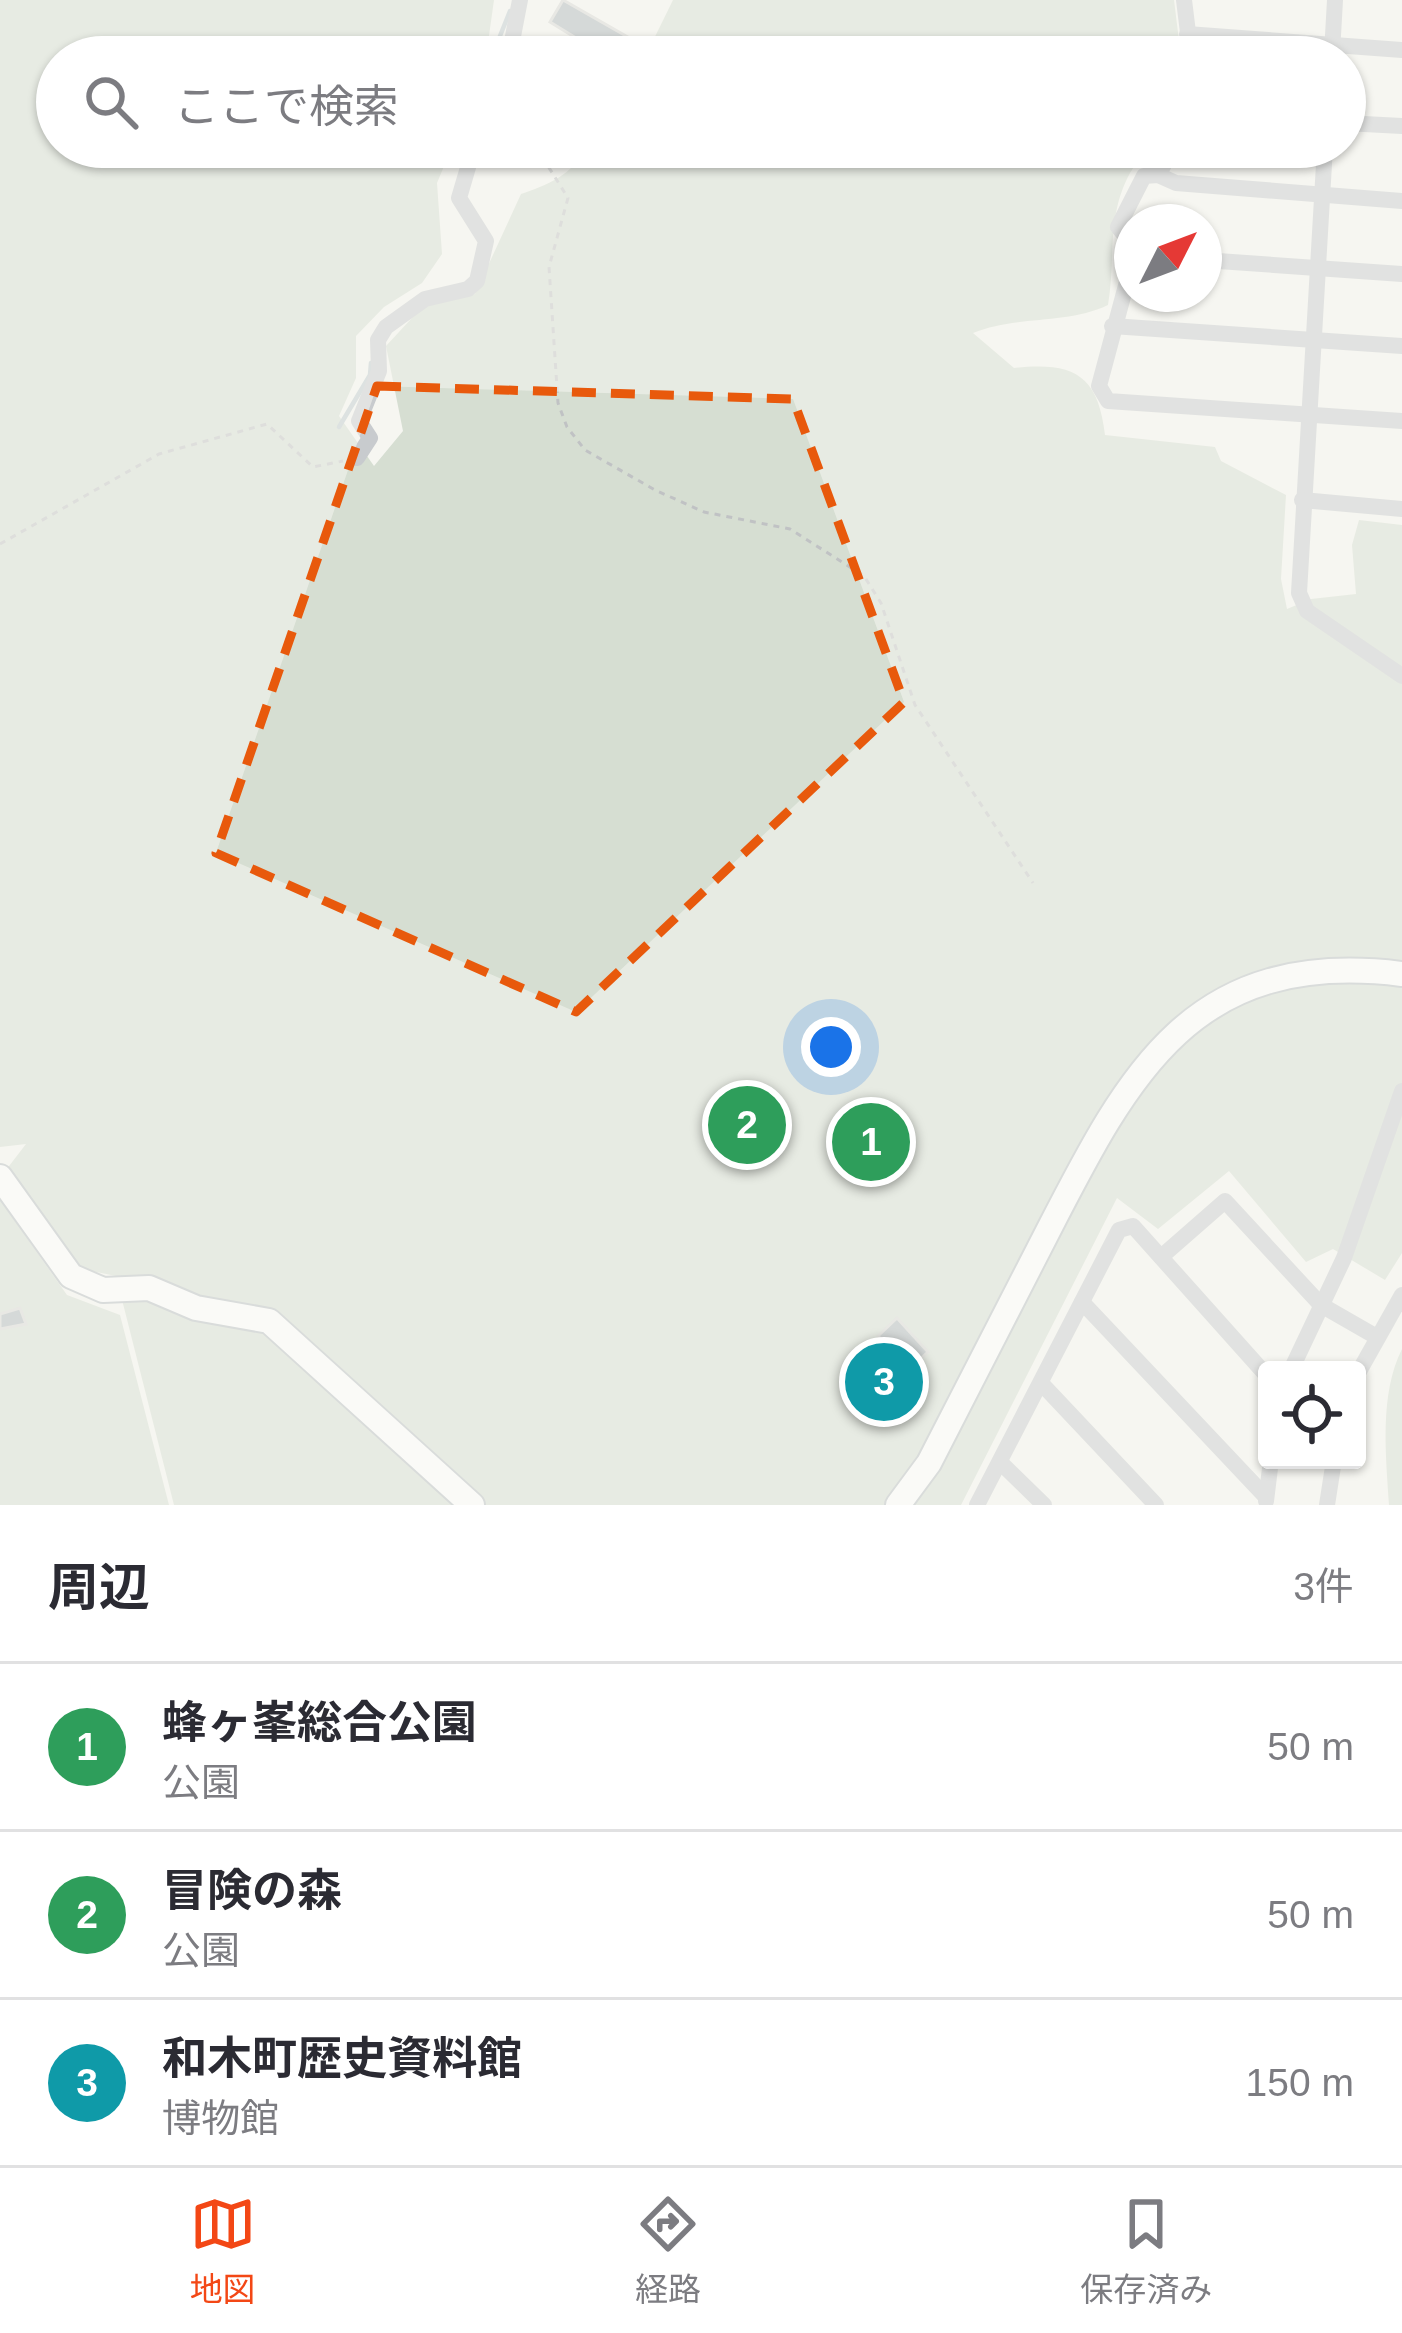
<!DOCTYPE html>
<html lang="ja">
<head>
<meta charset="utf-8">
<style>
	body { margin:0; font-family:Arial,"Noto Sans JP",sans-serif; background:#f7f7f7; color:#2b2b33 }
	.controls { position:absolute; right:36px; bottom:36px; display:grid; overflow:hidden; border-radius:12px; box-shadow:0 3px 9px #0004 }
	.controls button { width:108px; height:108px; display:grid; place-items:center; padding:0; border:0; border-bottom:3px solid #e1e1e2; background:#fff; color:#2b2b33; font:60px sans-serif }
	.compass { position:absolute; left:1114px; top:204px; width:108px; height:108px; border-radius:50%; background:#fff; box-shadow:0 3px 9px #0004; rotate:48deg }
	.you { position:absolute; left:831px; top:1047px; width:42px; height:42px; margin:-30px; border:9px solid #fff; border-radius:50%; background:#1a73e8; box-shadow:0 0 0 18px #1a73e833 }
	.badge { display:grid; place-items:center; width:78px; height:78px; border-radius:50%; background:#f34715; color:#fff; font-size:39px; font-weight:700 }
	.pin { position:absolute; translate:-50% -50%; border:6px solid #fff; box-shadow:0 3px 12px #0006 }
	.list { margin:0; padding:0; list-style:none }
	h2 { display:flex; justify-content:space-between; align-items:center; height:156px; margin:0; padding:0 48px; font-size:51px }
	h2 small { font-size:39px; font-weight:400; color:#7c7c81 }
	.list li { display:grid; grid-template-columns:78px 1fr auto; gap:36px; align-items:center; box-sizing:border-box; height:168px; padding:0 48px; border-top:3px solid #e1e1e2 }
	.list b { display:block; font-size:45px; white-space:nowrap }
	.list p { margin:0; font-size:39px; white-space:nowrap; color:#7c7c81 }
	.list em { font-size:39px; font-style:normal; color:#7c7c81 }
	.icon { flex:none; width:66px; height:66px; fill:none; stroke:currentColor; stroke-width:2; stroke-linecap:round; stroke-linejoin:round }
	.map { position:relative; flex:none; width:1402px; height:1505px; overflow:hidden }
	.search { position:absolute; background:#fff; box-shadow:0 3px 9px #0004; left:36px; right:36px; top:36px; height:132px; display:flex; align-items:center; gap:30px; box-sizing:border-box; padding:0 42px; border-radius:66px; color:#7c7c81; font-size:45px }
	.sheet { height:660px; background:#fff }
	nav { display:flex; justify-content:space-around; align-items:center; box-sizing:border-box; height:168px; border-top:3px solid #e1e1e2; background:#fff; font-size:33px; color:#7c7c81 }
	nav a { display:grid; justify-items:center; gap:6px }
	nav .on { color:#f34715 }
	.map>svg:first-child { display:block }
	.green { fill:#d6ded2 }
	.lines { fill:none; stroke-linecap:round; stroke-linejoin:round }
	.stream { stroke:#becacf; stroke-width:4.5 }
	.building { fill:#adb6ba; stroke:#d7d7d4; stroke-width:3 }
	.secondary-casing { stroke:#b7bdc1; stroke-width:28 }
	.path { stroke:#c0c2c4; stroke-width:3; stroke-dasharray:6 6; stroke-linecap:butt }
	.street { stroke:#c8cbce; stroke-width:16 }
	.secondary { stroke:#fff; stroke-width:24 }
	.marked { fill:none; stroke:#e8590c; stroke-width:9; stroke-dasharray:24 15; stroke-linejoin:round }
</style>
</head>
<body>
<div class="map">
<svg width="1402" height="1505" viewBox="0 0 1402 1505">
	<rect width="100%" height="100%" fill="#f6f6f1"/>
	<g class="green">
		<path d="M0,0h494l-8,57h-429v90h395l-15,36 5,71 -20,29 -38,24 -28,29v42l-17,38 35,50 29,-35 -17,-85 37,-40 52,-12 46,-100c24,-8 55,-20 63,-47h574c-8,11 -22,14 -28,26 -24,44 -14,85 -22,132 -42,20 -92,10 -135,28l41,35c58,-6 84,5 91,67l110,12 6,14 65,34 -5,84 6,30 24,-10 45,-5 -4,-49 7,-25 43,5v728l-17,27 -52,-31 -27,13 -77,-91 -71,58 -41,-31 -156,307h-787l-58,-229 -39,-8 -71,-98 20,-26 -26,3z"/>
		<polygon points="673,0 1174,0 1181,57 645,57"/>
		<polygon points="0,1200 67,1295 120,1315 169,1505 0,1505"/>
		<path d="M1402,1349v156h-13c-3,-50 -10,-110 13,-156z"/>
	</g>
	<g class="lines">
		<g class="stream">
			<polyline points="499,57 498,41 510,11"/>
			<polyline points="339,427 370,375 371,363"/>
		</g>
	</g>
	<g class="building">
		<polygon points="563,0 640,44 632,57 607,57 550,22"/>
		<polygon points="20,1308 26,1324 0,1329 0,1314"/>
		<polygon points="897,1318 928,1352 909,1369 878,1336"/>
	</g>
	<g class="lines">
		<defs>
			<g id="secondary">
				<polyline points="0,1177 71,1276 103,1290 149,1288 196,1308 269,1321 472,1505"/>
				<path d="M898,1505l31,-42c39,-76 78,-152 117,-228 83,-162 146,-287 356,-261"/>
			</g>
		</defs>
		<use href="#secondary" class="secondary-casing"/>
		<g class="path">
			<polyline points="536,147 568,198 549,267 558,403 567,427 585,450 655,490 704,512 790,529 864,576 881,603 915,705 1033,883"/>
			<polyline points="0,544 159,454 267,424 313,467 343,461"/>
		</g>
		<g class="street">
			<polyline points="1184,0 1191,57"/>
			<polyline points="1187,34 1402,50"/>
			<polyline points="1332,53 1335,0"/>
			<polyline points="509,57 520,0"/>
			<polyline points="1345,123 1402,126"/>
			<polyline points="1325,147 1299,593 1307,611 1402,676"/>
			<polyline points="1158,175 1174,147"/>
			<polyline points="1132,244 1118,227 1144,176 1158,175 1176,183 1402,201"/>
			<polyline points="1204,260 1402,274"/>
			<polyline points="1132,263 1099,386 1108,401 1402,421"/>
			<polyline points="1112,326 1402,346"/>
			<polyline points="357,458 370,438 359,421 379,371 378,340 386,327 425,299 468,289 477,281 486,241 459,198 474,147"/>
			<polyline points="1302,500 1402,509"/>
			<polyline points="1161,1257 1225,1201 1321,1305 1375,1336"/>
			<polyline points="1082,1302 1266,1497"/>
			<polyline points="1291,1370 1344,1258 1402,1091"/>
			<polyline points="1357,1375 1402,1295"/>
			<polyline points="1041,1383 1156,1505"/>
			<polyline points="1000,1462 1044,1505"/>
			<polyline points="1266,1501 1271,1460"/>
			<polyline points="977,1505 1119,1230 1133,1226 1267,1376"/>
			<polyline points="1327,1505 1334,1460"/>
		</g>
		<use href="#secondary" class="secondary"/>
	</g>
	<path d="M0 0H1402V1505H0ZM377,386l416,13 111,303 -328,310 -360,-159z" fill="#f6f6f1" fill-opacity=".55" fill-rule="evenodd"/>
	<path class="marked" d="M377,386l416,13 111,303 -328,310 -360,-159z"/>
</svg>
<div class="controls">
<button><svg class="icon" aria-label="locate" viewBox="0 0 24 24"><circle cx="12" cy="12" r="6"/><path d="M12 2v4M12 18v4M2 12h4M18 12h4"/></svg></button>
</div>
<svg class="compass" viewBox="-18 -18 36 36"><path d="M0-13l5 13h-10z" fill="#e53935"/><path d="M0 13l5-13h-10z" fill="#7c7c81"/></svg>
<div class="you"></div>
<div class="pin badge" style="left:871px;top:1142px;background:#2e9e5b">1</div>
<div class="pin badge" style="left:747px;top:1125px;background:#2e9e5b">2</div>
<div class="pin badge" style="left:884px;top:1382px;background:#0f9aa8">3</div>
<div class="search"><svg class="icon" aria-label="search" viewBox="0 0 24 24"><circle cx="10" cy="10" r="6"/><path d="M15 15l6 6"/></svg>ここで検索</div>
</div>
<section class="sheet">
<h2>周辺<small>3件</small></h2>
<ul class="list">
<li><span class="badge" style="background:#2e9e5b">1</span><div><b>蜂ヶ峯総合公園</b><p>公園</p></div><em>50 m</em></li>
<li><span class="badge" style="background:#2e9e5b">2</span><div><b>冒険の森</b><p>公園</p></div><em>50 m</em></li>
<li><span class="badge" style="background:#0f9aa8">3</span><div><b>和木町歴史資料館</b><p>博物館</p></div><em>150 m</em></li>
</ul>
</section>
<nav>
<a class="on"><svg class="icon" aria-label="map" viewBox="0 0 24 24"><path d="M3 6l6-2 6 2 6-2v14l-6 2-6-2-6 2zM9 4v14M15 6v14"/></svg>地図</a>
<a><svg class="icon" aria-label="directions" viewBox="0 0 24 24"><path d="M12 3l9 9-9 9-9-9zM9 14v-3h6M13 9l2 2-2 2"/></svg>経路</a>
<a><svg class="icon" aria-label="saved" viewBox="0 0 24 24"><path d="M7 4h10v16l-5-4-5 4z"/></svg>保存済み</a>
</nav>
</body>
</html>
